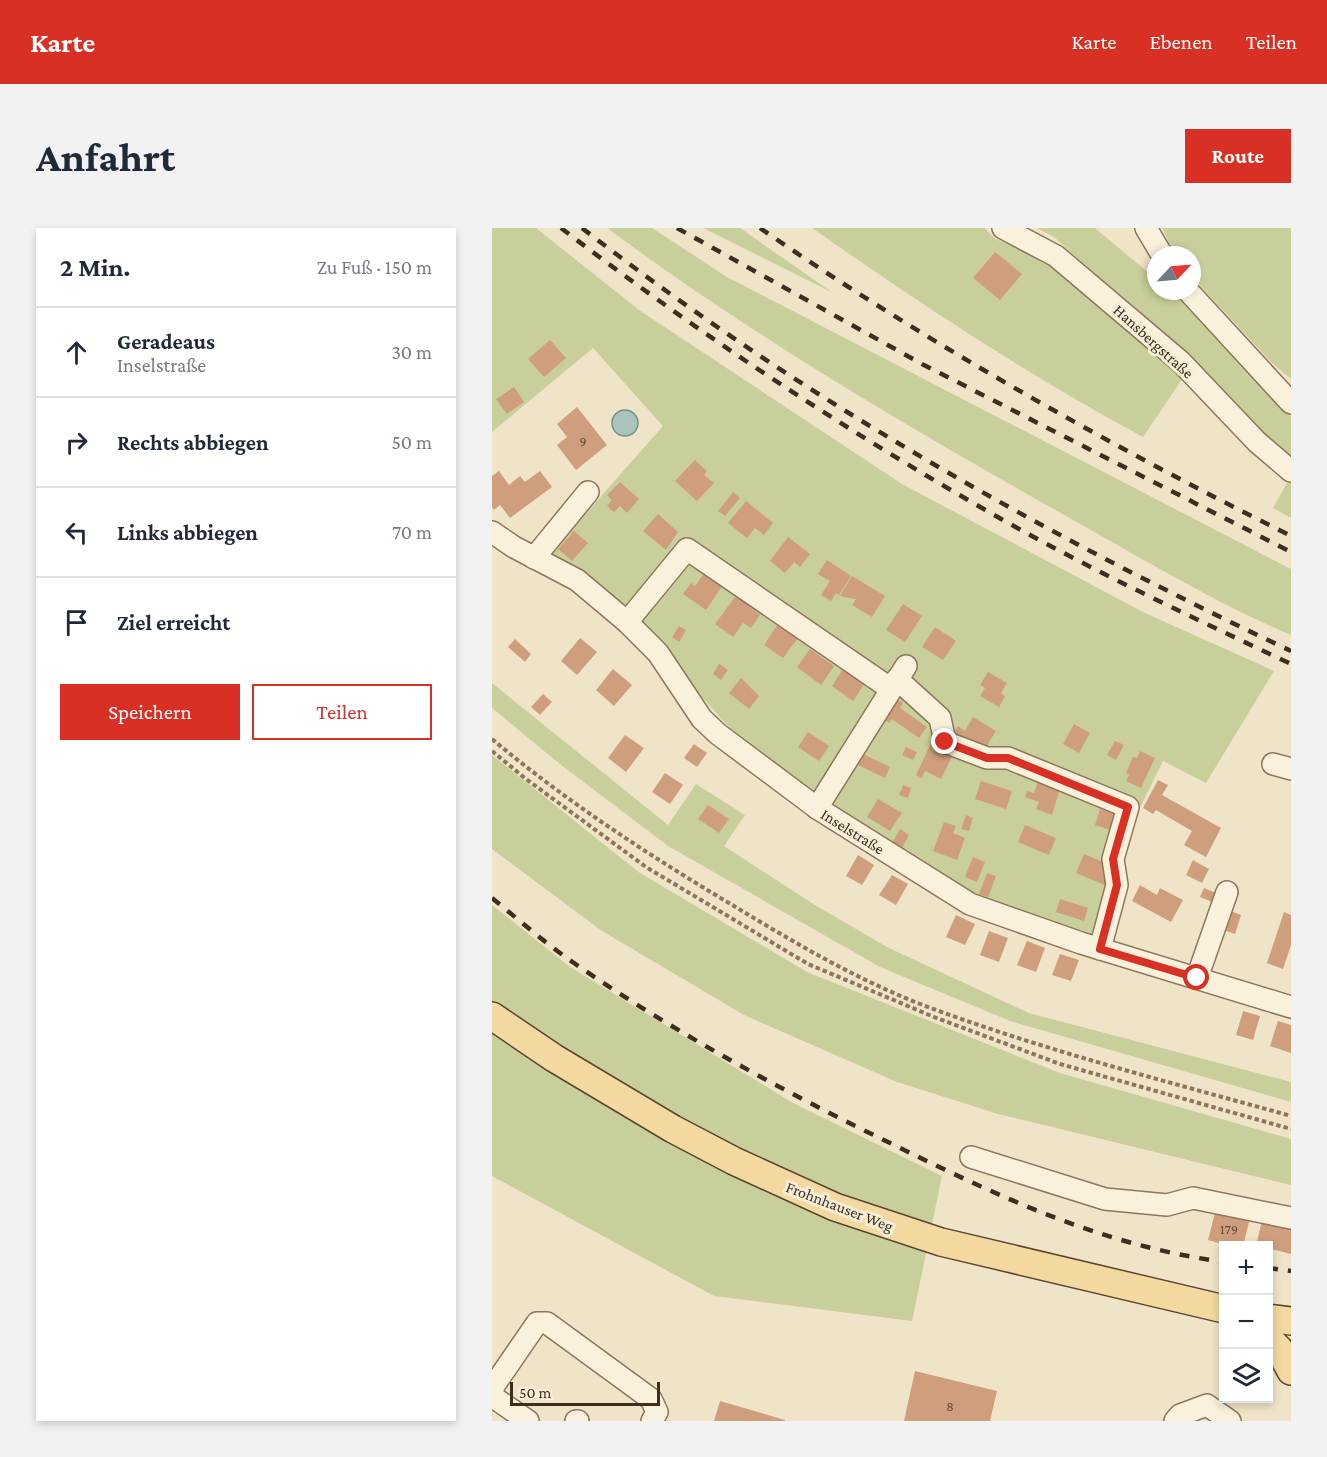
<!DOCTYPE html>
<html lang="de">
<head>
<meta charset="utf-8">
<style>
	body { margin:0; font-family:"Crimson Pro",serif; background:#f2f2f3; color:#1f2937 }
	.controls { position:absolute; right:18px; bottom:18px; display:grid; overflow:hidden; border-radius:0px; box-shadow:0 3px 9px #0003 }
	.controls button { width:54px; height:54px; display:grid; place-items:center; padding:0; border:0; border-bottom:2px solid #e0e1e3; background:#fff; color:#1f2937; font:30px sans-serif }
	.compass { position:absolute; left:655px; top:18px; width:54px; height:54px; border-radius:50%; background:#fff; box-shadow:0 3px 9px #0003; rotate:64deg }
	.scale { position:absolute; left:18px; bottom:15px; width:150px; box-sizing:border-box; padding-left:6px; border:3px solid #3d2e20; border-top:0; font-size:16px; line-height:21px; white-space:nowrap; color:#3d2e20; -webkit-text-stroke:4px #f7eed8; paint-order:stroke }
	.stop { position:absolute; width:18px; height:18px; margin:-14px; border:4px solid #d93025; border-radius:50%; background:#fff }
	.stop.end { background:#d93025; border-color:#fff; box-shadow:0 2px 6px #0008 }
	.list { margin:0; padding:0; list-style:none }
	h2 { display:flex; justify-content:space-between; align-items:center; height:78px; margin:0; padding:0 24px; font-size:26px }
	h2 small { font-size:20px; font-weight:400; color:#747a83 }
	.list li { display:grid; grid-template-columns:39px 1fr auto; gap:18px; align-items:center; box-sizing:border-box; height:90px; padding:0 24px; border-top:2px solid #e0e1e3 }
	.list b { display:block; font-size:22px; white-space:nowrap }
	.list p { margin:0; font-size:20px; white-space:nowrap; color:#747a83 }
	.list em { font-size:20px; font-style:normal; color:#747a83 }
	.actions { display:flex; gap:12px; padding:18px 24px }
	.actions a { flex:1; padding:14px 0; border:2px solid #d93025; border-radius:0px; text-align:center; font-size:21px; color:#d93025 }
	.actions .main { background:#d93025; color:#fff }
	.icon { flex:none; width:33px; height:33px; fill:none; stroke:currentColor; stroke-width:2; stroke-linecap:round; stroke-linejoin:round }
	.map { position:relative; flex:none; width:799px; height:1193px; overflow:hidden; border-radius:0px }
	header { display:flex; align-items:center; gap:36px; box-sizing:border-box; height:84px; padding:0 30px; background:#d93025; color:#fff }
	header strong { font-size:28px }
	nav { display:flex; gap:33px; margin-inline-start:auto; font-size:21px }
	.intro { display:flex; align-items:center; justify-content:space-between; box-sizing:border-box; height:144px; padding:0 36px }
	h1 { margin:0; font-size:42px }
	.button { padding:15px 27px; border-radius:0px; background:#d93025; color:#fff; font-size:21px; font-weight:700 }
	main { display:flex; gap:36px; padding:0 36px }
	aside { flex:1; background:#fff; border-radius:0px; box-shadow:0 3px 9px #0003 }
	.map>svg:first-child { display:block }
	.green { fill:#c9cf9b }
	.water { fill:#a9c4bc; stroke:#6f938a; stroke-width:1.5 }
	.building { fill:#cf9f7d }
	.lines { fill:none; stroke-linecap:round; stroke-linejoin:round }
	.minor-casing { stroke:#8d765c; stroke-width:24 }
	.major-casing { stroke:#5b4430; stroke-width:30 }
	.path { stroke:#8d765c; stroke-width:4; stroke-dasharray:4.5 3; stroke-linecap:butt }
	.minor { stroke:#faf1dc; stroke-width:21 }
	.major { stroke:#f3d9a0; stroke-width:27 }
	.rail { stroke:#3d2e20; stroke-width:4.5; stroke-dasharray:10 10; stroke-linecap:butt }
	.route { stroke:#d93025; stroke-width:8 }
	.labels { text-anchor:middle; stroke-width:6; stroke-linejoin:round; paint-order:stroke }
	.number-label { font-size:14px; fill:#624a37 }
	.street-label { font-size:16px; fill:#3d2e20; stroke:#f7eed8 }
</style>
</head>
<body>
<header>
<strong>Karte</strong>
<nav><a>Karte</a><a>Ebenen</a><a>Teilen</a></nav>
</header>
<div class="intro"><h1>Anfahrt</h1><a class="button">Route</a></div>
<main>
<aside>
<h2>2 Min.<small>Zu Fuß · 150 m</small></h2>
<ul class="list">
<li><svg class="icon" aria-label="ahead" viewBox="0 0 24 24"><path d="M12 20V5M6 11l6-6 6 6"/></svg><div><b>Geradeaus</b><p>Inselstraße</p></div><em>30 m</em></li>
<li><svg class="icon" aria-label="right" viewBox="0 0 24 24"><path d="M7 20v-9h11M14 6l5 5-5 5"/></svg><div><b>Rechts abbiegen</b></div><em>50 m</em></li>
<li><svg class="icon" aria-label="left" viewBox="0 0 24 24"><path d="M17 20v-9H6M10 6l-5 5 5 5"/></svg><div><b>Links abbiegen</b></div><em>70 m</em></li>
<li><svg class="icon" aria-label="arrive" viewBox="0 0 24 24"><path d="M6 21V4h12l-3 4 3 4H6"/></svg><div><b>Ziel erreicht</b></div></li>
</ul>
<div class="actions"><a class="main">Speichern</a><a>Teilen</a></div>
</aside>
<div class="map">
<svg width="799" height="1193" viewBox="0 0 799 1193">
	<rect width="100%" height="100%" fill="#f0e4c8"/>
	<g class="green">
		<polygon points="0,0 44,0 147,82 410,256 651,384 782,443 714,555 671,533 635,606 611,709 475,668 338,577 245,508 199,457 144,385 98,350 58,326 171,198 101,120 0,204"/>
		<path d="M115,0h45l75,49 564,292v66c-80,-34 -155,-80 -232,-123 -155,-87 -309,-178 -452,-284z"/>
		<polygon points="211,0 248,0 341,65"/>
		<path d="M320,0h173l9,10 49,22 142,115 -42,62c-115,-62 -224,-134 -331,-209z"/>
		<polygon points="545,0 603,0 664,51 664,63 680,64 799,189 799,234 625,66 562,9"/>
		<polygon points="670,0 799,0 799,151 781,136 700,49 700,27 683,27"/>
		<polygon points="799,248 799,290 781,280"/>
		<polygon points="0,455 176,597 204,556 253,587 232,618 323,677 395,719 537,785 799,854 799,874 518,793 388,739 176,618 69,537 0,480"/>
		<polygon points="0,527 148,645 315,744 568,845 799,911 799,957 506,886 405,854 252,787 110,703 0,621"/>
		<polygon points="0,677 78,739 301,875 450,948 420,1093 222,1068 0,948"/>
	</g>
	<circle class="water" cx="133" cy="195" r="13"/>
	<g class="building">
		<polygon points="503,24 530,46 508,72 481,50"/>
		<polygon points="58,112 74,130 52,149 36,131"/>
		<polygon points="22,159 32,174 15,186 4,171"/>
		<polygon points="85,179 115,217 84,242 65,217 75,209 65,196"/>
		<polygon points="203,232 215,243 212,247 222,255 205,273 183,253"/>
		<polygon points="7,243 17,257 28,248 33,254 48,243 60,259 18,290 8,277 2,282 0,279 0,248"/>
		<polygon points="128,254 147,271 135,285 128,278 122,284 115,278 120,272 115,267"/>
		<polygon points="241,264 248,270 233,288 226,283"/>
		<polygon points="254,273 281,295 272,307 263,300 255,310 236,295"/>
		<polygon points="166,286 186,304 174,322 151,303"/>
		<polygon points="82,303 96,315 80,333 66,321"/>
		<polygon points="296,309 318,326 308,339 302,334 293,345 278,333"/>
		<polygon points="335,332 359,348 347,367 344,365 339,373 329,367 338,353 326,346"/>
		<polygon points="213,344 231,357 214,382 191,366 199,355 203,358"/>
		<polygon points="360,348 393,368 380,389 360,377 364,371 348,368"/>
		<polygon points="249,366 257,371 254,376 268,387 259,400 251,395 241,409 223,396 243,369 246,371"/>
		<polygon points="411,376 430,388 413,414 394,402"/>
		<polygon points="286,396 306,410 291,430 272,417"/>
		<polygon points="187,398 194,402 187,414 180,409"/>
		<polygon points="443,399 464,413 451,432 430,419"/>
		<polygon points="88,410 105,424 85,447 69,433"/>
		<polygon points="23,411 39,426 33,434 16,419"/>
		<polygon points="318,421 342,438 329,457 305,439"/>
		<polygon points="227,436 236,442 229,452 221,446"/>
		<polygon points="121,441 140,457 122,478 104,462"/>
		<polygon points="351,441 373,455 361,473 340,458"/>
		<polygon points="496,444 515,455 509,465 513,468 507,479 488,468 493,460 488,457"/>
		<polygon points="249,450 267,468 257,481 237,465"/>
		<polygon points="51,466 60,474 48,487 39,479"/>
		<polygon points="403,470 411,475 408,480 435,499 427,510 400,491 397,495 389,489"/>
		<polygon points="481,489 504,503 491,524 459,510 466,498 473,503"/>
		<polygon points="582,496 598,505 587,525 571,516"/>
		<polygon points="316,504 337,518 327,533 306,519"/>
		<polygon points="133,507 152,520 134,544 116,530"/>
		<polygon points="442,509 461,527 449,551 433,543 430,550 424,547"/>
		<polygon points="623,513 632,517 624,532 615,527"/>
		<polygon points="202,516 215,525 205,539 192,530"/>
		<polygon points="414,519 425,524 421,532 410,527"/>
		<polygon points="648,523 663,530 649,560 634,553 637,547 634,545 641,529 645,530"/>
		<polygon points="371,526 398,539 393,550 366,537"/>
		<polygon points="173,545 191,557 178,576 160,564"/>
		<polygon points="666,552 676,557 670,567 729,600 714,629 692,617 700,603 664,582 661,586 651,580"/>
		<polygon points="489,553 520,563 514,581 483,571"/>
		<polygon points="546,553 568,560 560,587 544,581 547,574 533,569 535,563 542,565"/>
		<polygon points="411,557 419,560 416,570 407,567"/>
		<polygon points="386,571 410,585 398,603 375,589"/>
		<polygon points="216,577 237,591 227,605 206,591"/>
		<polygon points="608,581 626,587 621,603 603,597"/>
		<polygon points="474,587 481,590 477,603 469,601"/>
		<polygon points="452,594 464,598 461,605 473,610 465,632 441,623"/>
		<polygon points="533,597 564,610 557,627 526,614"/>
		<polygon points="408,601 417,607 410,620 400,615"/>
		<polygon points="592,626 621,638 613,657 584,645"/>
		<polygon points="366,627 382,637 370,657 354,648"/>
		<polygon points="481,629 493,634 485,654 473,649"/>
		<polygon points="701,632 717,641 710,655 694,647"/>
		<polygon points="495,645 504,648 496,669 487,666"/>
		<polygon points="400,647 416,656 404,677 387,667"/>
		<polygon points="648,657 665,667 668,660 691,672 679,694 640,673"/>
		<polygon points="712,660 729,667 725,676 708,669"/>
		<polygon points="568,671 596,680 592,693 564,684"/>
		<polygon points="736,682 749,687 743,706 729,701"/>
		<polygon points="792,684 799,687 799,717 791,741 775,735"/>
		<polygon points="464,687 483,696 473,717 454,709"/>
		<polygon points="497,703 516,710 507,734 488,727"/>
		<polygon points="535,713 553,720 544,744 525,737"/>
		<polygon points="568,726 587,732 579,753 560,747"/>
		<polygon points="751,783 768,788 761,812 744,807"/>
		<polygon points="786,793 799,797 799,825 778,818"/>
		<polygon points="724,981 758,990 751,1018 737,1018 716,1012"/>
		<polygon points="770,993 799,1001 799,1026 776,1020 776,1018 764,1017"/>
		<polygon points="423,1143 505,1163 498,1193 412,1193"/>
		<polygon points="228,1173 293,1192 293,1193 222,1193"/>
	</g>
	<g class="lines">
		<defs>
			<g id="minor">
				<polyline points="511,0 564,28 689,134 765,214 799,243"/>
				<polyline points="654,0 670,27"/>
				<polyline points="696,63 799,175"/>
				<polyline points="0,304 22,319 85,352 135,394 166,425 210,491 226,506 325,580 478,676 589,715 799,779"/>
				<polyline points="42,330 96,264"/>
				<polyline points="135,394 195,321 399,461"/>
				<polyline points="405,451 448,490 453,514 495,530 516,530 636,579 621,631 625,657 608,721"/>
				<polyline points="781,536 799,541"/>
				<polyline points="325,580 414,438"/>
				<polyline points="705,750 735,664"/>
				<polyline points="479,929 613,971 675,977 701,970 799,990"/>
				<polyline points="36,1193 1,1169 1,1159 45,1095 55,1095 159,1171 165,1184 160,1193"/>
				<polyline points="84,1193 86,1193"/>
				<polyline points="683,1193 688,1187 715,1177 738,1193"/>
			</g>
			<g id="major">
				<polyline points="0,788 62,830 181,901 242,933 343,979 449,1014 732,1081"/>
				<polyline points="776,1090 799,1093"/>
				<polyline points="776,1110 787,1121 799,1143"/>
			</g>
		</defs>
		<use href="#minor" class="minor-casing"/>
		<use href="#major" class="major-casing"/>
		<g class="path">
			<path d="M0,511c75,63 158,117 242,167 64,39 134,80 205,105 115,42 234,72 352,105"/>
			<polyline points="0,523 34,551 154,639 316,736 442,789 568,836 799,901"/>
		</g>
		<use href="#minor" class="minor"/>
		<use href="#major" class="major"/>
		<g class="rail">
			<path d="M69,0c141,108 288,205 442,292 94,53 191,98 288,144"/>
			<path d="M90,0c219,170 459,305 709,423"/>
			<polyline points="185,0 430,136 799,324"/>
			<path d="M268,0c165,114 351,218 531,308"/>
			<path d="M0,670c27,22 53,45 82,65 101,70 209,128 318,181 110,54 209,101 332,118"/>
			<polyline points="776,1040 799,1043"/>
		</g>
	</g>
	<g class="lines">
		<polyline class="route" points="453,514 495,530 516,530 636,579 621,631 625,657 608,721 705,750"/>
	</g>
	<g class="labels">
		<g class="number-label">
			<text x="91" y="218">9</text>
			<text x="737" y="1006">179</text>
			<text x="458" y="1183">8</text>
		</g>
		<g class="street-label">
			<text transform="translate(662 113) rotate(42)" y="6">Hansbergstraße</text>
			<text transform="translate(361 603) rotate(32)" y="6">Inselstraße</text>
			<text transform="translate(348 978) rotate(21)" y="6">Frohnhauser Weg</text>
		</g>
	</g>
</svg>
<div class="controls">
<button>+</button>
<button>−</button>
<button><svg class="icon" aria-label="layers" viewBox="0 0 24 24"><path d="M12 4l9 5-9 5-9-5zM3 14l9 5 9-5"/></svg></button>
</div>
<svg class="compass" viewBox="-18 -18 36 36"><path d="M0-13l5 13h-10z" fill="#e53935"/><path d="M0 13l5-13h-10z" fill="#747a83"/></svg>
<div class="scale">50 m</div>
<div class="stop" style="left:705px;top:750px"></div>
<div class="stop end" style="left:453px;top:514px"></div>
</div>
</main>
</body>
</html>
